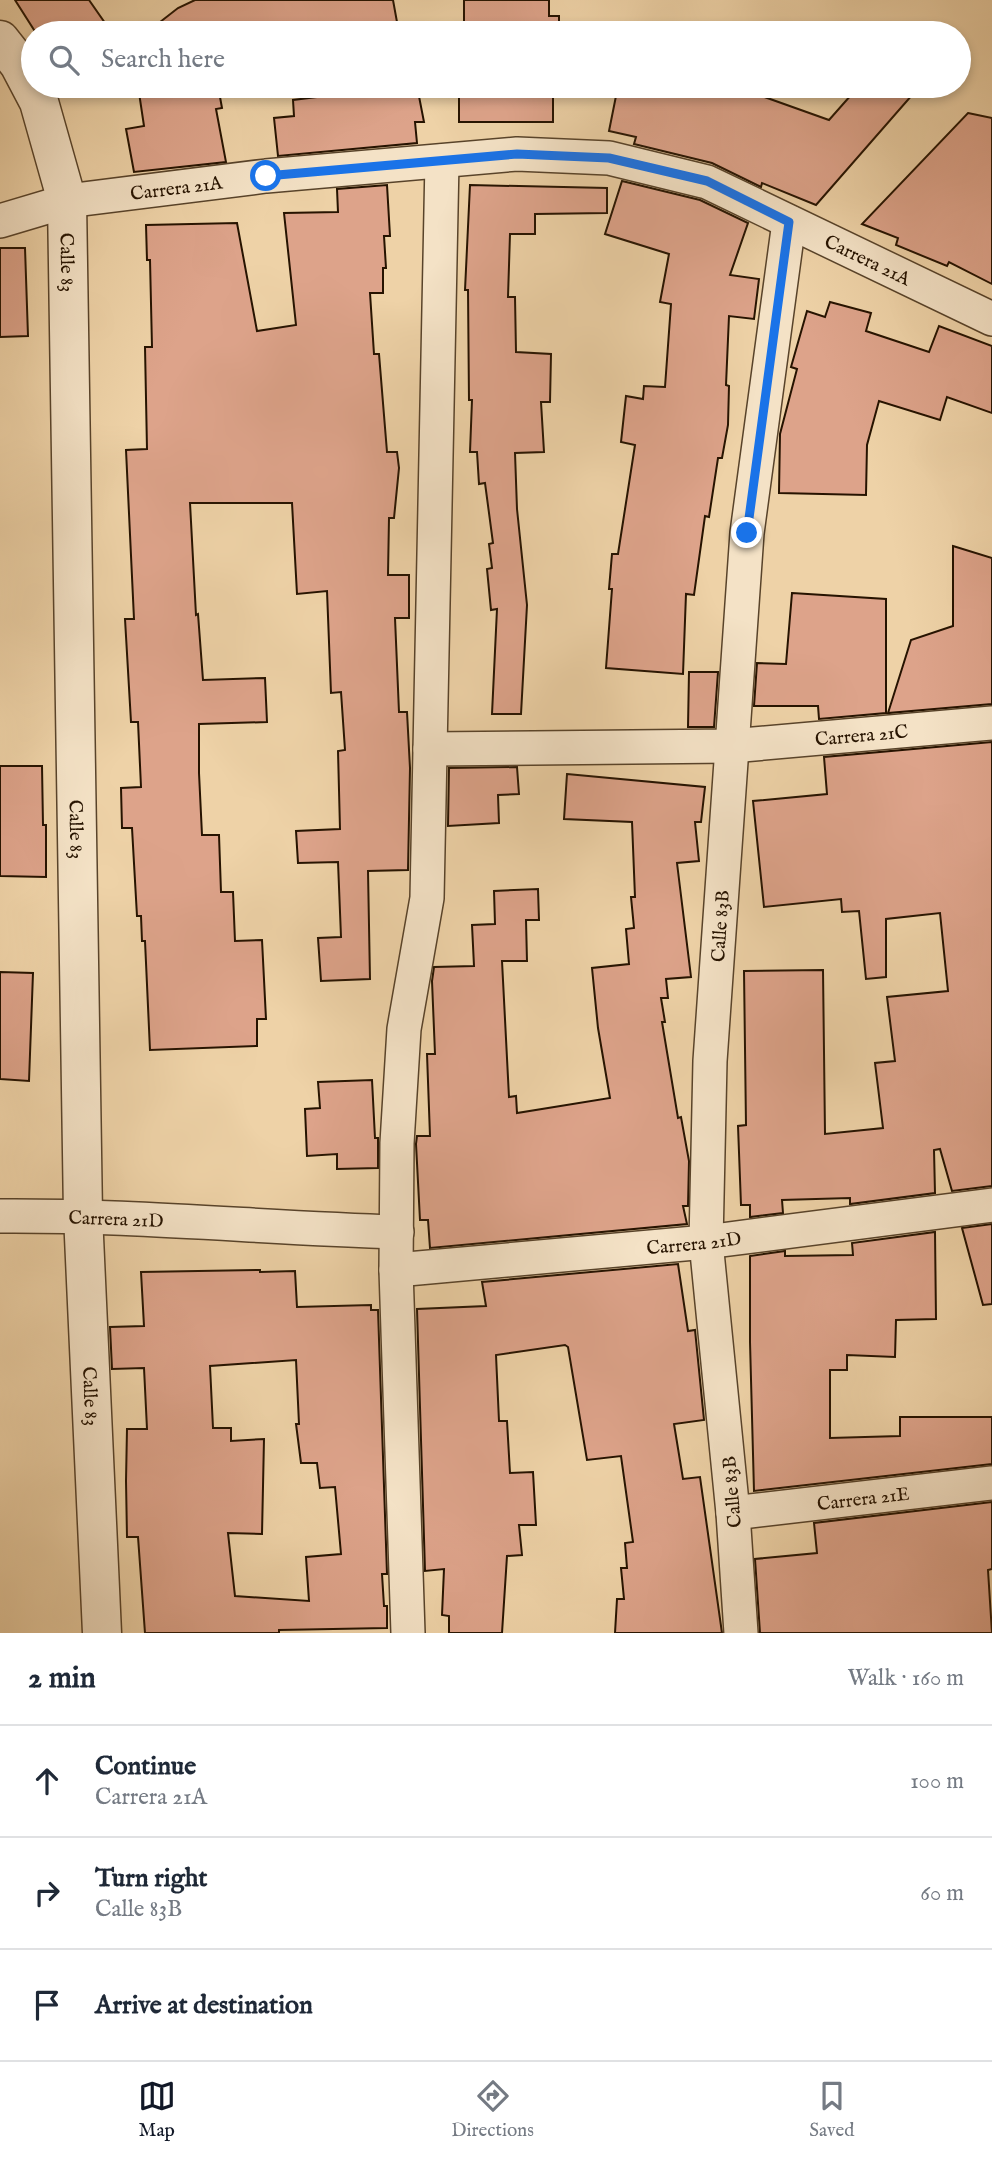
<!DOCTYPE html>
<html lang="en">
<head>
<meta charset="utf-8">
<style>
	body { margin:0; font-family:"IM FELL English",serif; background:#f6f6f7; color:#1f2937 }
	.stop { position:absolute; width:21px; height:21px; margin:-16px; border:5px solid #1a73e8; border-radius:50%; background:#fff }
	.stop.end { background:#1a73e8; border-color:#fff; box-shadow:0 2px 7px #0008 }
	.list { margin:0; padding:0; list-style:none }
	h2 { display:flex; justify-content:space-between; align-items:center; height:91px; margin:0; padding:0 28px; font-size:30px }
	h2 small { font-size:23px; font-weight:400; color:#747a83 }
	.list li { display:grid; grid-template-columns:46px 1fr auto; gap:21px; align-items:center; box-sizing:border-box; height:112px; padding:0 28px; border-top:2px solid #e0e1e3 }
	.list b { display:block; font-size:26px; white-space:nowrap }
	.list p { margin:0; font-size:23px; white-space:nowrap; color:#747a83 }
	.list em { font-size:23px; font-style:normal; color:#747a83 }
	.icon { flex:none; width:38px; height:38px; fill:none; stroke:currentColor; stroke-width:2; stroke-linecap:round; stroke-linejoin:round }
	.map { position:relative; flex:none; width:992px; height:1633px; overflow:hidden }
	.search { position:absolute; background:#fff; box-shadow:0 4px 10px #0003; left:21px; right:21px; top:21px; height:77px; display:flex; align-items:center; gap:18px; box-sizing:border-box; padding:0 24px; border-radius:38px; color:#747a83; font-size:26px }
	.sheet { height:427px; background:#fff }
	nav { display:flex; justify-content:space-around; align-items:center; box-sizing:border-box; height:98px; border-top:2px solid #e0e1e3; background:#fff; font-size:19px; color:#747a83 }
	nav a { display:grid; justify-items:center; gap:4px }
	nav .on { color:#111827 }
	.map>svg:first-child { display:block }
	.building { fill:#dda38a; stroke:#261300; stroke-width:2; fill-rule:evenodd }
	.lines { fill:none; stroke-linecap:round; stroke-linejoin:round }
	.minor-casing { stroke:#58432a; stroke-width:36 }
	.tertiary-casing { stroke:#58432a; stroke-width:41 }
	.minor { stroke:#f4e2c6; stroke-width:33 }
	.tertiary { stroke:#f4e2c6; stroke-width:38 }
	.route { stroke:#1a73e8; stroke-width:9 }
	.labels { text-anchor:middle; stroke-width:6; stroke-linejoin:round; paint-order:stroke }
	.street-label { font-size:19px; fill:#261300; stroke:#f4e2c6 }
</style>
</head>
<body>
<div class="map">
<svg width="992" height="1633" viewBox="0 0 992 1633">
	<rect width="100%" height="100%" fill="#eed2a7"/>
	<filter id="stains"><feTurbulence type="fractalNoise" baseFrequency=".00286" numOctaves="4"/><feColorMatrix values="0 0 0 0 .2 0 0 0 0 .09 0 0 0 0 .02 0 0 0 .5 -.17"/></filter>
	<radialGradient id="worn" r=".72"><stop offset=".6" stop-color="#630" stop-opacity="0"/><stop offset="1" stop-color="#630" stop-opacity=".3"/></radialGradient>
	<g class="building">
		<polygon points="15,0 89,0 112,33 36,33"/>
		<polygon points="195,0 393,0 399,33 146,33 178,8"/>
		<polygon points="464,0 549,0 549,16 559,16 559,33 464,33"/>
		<polygon points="138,86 218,86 222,108 216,109 226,162 134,172 126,129 144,126"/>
		<polygon points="332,86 417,86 424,122 415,122 417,143 278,156 274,118 294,116 293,100 334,95"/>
		<rect x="459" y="86" width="94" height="36"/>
		<polygon points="618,86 762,86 759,95 829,120 859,86 920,86 816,205 762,183 761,187 712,163 634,144 636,137 609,131"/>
		<polygon points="968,113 992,118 992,284 949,262 947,266 896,245 898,238 862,224"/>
		<polygon points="622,181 700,200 748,223 730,275 759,279 754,319 729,316 726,385 729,386 728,425 722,458 718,458 709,517 705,516 694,595 686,594 683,674 606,668 612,589 609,589 612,554 618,554 635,445 621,442 626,396 643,399 644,386 665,387 671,304 660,302 669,254 605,234"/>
		<polygon points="387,185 390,236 384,236 386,268 383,268 383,293 370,293 374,354 379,354 387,452 397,452 399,468 394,518 389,518 388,575 409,575 409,618 395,618 399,712 407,712 410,768 408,870 368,871 370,979 321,981 318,938 341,937 338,862 298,863 296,831 340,829 338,751 345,750 341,692 331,693 327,591 297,594 292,503 190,503 196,615 198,614 203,680 265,678 267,722 199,724 199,773 202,835 219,835 221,892 233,892 235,941 262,940 266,1019 257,1019 257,1046 150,1050 145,941 142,941 141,916 137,916 132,828 122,828 121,788 141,787 138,722 131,722 125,619 134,619 126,450 147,449 145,347 152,347 150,260 147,260 146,225 237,223 257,331 296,325 284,213 338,212 337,189"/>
		<polygon points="470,185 607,188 607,213 535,214 535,234 510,234 508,297 515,297 516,352 551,354 550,402 541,402 544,452 515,453 517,509 527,605 521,714 492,714 497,609 491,610 487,569 492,568 489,544 493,543 485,483 479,484 477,452 470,452 472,400 469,400 468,290 465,290"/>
		<polygon points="0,248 25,248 28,336 0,337"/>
		<polygon points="830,302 871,313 866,331 929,352 939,326 992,346 992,413 947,397 940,420 879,401 867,445 866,495 779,493 780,434 797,369 791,367 807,311 825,317"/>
		<polygon points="953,546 992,558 992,704 888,713 911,640 953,626"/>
		<polygon points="792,593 886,599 886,713 819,719 818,706 754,706 757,663 786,664"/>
		<polygon points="689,672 718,672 714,727 688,727"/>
		<polygon points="992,742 992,1186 952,1191 940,1149 934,1150 935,1193 850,1204 850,1198 782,1200 783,1213 750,1217 750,1205 741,1205 738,1126 746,1125 744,971 823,970 825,1134 883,1128 875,1063 895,1061 887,997 948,991 940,913 886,919 886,977 866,979 859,911 842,912 841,899 764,907 753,801 827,794 824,757"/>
		<polygon points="0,766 42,766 43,825 46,825 46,877 0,876"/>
		<polygon points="517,767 519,794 498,795 499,823 448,826 449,768"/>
		<polygon points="567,774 705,787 701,822 695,822 699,861 677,863 691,977 666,979 668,998 661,998 665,1022 662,1022 678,1118 681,1117 689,1161 688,1206 683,1206 687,1224 430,1248 428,1220 420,1220 416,1144 417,1136 430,1136 427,1054 435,1054 432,981 434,967 474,966 472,925 495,924 494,891 538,889 539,920 526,920 527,961 502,961 509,1097 516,1096 517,1113 610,1098 598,1028 592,968 629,964 626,929 634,928 631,897 635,897 632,822 564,819"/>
		<polygon points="0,972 33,973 29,1081 0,1079"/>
		<polygon points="372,1080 375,1138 378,1138 378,1168 337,1169 337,1154 307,1156 305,1109 320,1108 318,1082"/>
		<polygon points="992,1224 992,1304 983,1305 962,1228"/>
		<polygon points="935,1232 936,1319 896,1320 895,1357 847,1355 847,1370 830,1370 830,1438 900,1436 900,1417 992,1417 992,1464 754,1491 750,1342 750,1256 785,1251 785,1256 853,1255 852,1243"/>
		<polygon points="678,1264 688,1331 695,1330 704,1420 674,1424 683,1479 700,1477 722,1633 615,1633 617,1599 624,1599 621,1568 627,1568 625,1543 633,1542 621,1456 587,1460 568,1347 565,1345 496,1355 499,1421 507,1421 510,1473 533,1472 536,1525 519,1525 522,1555 507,1556 502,1633 449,1633 449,1616 442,1615 444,1569 425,1571 417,1309 486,1306 482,1282"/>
		<path d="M260,1270v2l35,-1 2,36 74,-2v5h7l9,264h-5l2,32h3v22l-108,2v3h-134l-7,-96h-11l-1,-56 1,-52h20l-3,-61 -32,1 -2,-42 34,-1 -3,-54zM296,1360l3,64h-3l5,39h16l3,25 15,-1 6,67 -35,3 3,44 -74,-5 -7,-63 34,1 2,-95 -33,2v-13h-18l-3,-62z"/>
		<polygon points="992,1502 992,1569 988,1570 992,1633 760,1633 755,1559 817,1553 814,1523"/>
	</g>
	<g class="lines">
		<defs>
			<g id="minor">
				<path id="s1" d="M0,221l67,-20 199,-25 251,-22 92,4 98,24 285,137"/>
				<path id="s2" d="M430,749l301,-3 261,-23"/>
				<path id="s3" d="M0,1216c133,-1 265,12 397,16"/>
				<path id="s4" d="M396,1270l310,-28 286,-37"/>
				<path id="s5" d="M733,1513l259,-30"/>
				<polyline points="408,1633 396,1270 397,1143 404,1029 427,898 442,161"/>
				<path id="s6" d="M741,1633l-8,-120 -27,-271 4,-181 37,-528 42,-311"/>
			</g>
			<g id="tertiary">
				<path id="s7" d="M0,40l19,24 20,38 28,99 16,1014 19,418"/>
			</g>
		</defs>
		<use href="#minor" class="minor-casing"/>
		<use href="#tertiary" class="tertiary-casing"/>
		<use href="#minor" class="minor"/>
		<use href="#tertiary" class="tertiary"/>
	</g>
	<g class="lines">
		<polyline class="route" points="266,176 517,154 609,158 707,181 789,222 747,533"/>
	</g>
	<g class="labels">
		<g class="street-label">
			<text dy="7" stroke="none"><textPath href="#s1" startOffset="180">Carrera 21A</textPath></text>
			<text dy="7" stroke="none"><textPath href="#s1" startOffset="894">Carrera 21A</textPath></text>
			<text dy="7" stroke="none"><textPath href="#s7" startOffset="238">Calle 83</textPath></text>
			<text dy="7" stroke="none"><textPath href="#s2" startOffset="432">Carrera 21C</textPath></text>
			<text dy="7" stroke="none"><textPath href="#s7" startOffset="805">Calle 83</textPath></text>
			<text dy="7" stroke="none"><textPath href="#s6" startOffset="709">Calle 83B</textPath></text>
			<text dy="7" stroke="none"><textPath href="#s3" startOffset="116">Carrera 21D</textPath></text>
			<text dy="7" stroke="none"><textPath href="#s4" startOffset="299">Carrera 21D</textPath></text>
			<text dy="7" stroke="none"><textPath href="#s7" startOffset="1372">Calle 83</textPath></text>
			<text transform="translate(731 1492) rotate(-95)" y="7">Calle 83B</text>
			<text dy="7" stroke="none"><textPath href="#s5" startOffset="131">Carrera 21E</textPath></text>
		</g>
	</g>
	<rect width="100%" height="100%" filter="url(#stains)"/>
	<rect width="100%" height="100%" fill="url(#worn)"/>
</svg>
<div class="stop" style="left:266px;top:176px"></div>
<div class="stop end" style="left:747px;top:533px"></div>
<div class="search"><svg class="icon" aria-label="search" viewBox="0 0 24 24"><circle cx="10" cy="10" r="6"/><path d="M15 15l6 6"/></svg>Search here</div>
</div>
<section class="sheet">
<h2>2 min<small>Walk · 160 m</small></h2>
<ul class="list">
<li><svg class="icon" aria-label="ahead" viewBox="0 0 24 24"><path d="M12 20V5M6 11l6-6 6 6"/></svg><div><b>Continue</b><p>Carrera 21A</p></div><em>100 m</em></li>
<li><svg class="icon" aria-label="right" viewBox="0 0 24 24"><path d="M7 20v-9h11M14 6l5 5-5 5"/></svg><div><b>Turn right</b><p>Calle 83B</p></div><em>60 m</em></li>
<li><svg class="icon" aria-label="arrive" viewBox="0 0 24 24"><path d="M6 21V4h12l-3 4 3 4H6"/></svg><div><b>Arrive at destination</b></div></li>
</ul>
</section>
<nav>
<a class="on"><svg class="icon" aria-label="map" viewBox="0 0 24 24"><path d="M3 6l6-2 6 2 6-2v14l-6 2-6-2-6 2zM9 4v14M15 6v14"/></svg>Map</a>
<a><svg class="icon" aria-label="directions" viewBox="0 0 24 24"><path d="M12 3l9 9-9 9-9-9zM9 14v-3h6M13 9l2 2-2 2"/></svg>Directions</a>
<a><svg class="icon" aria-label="saved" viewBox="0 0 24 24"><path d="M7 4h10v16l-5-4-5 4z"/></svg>Saved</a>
</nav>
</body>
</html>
